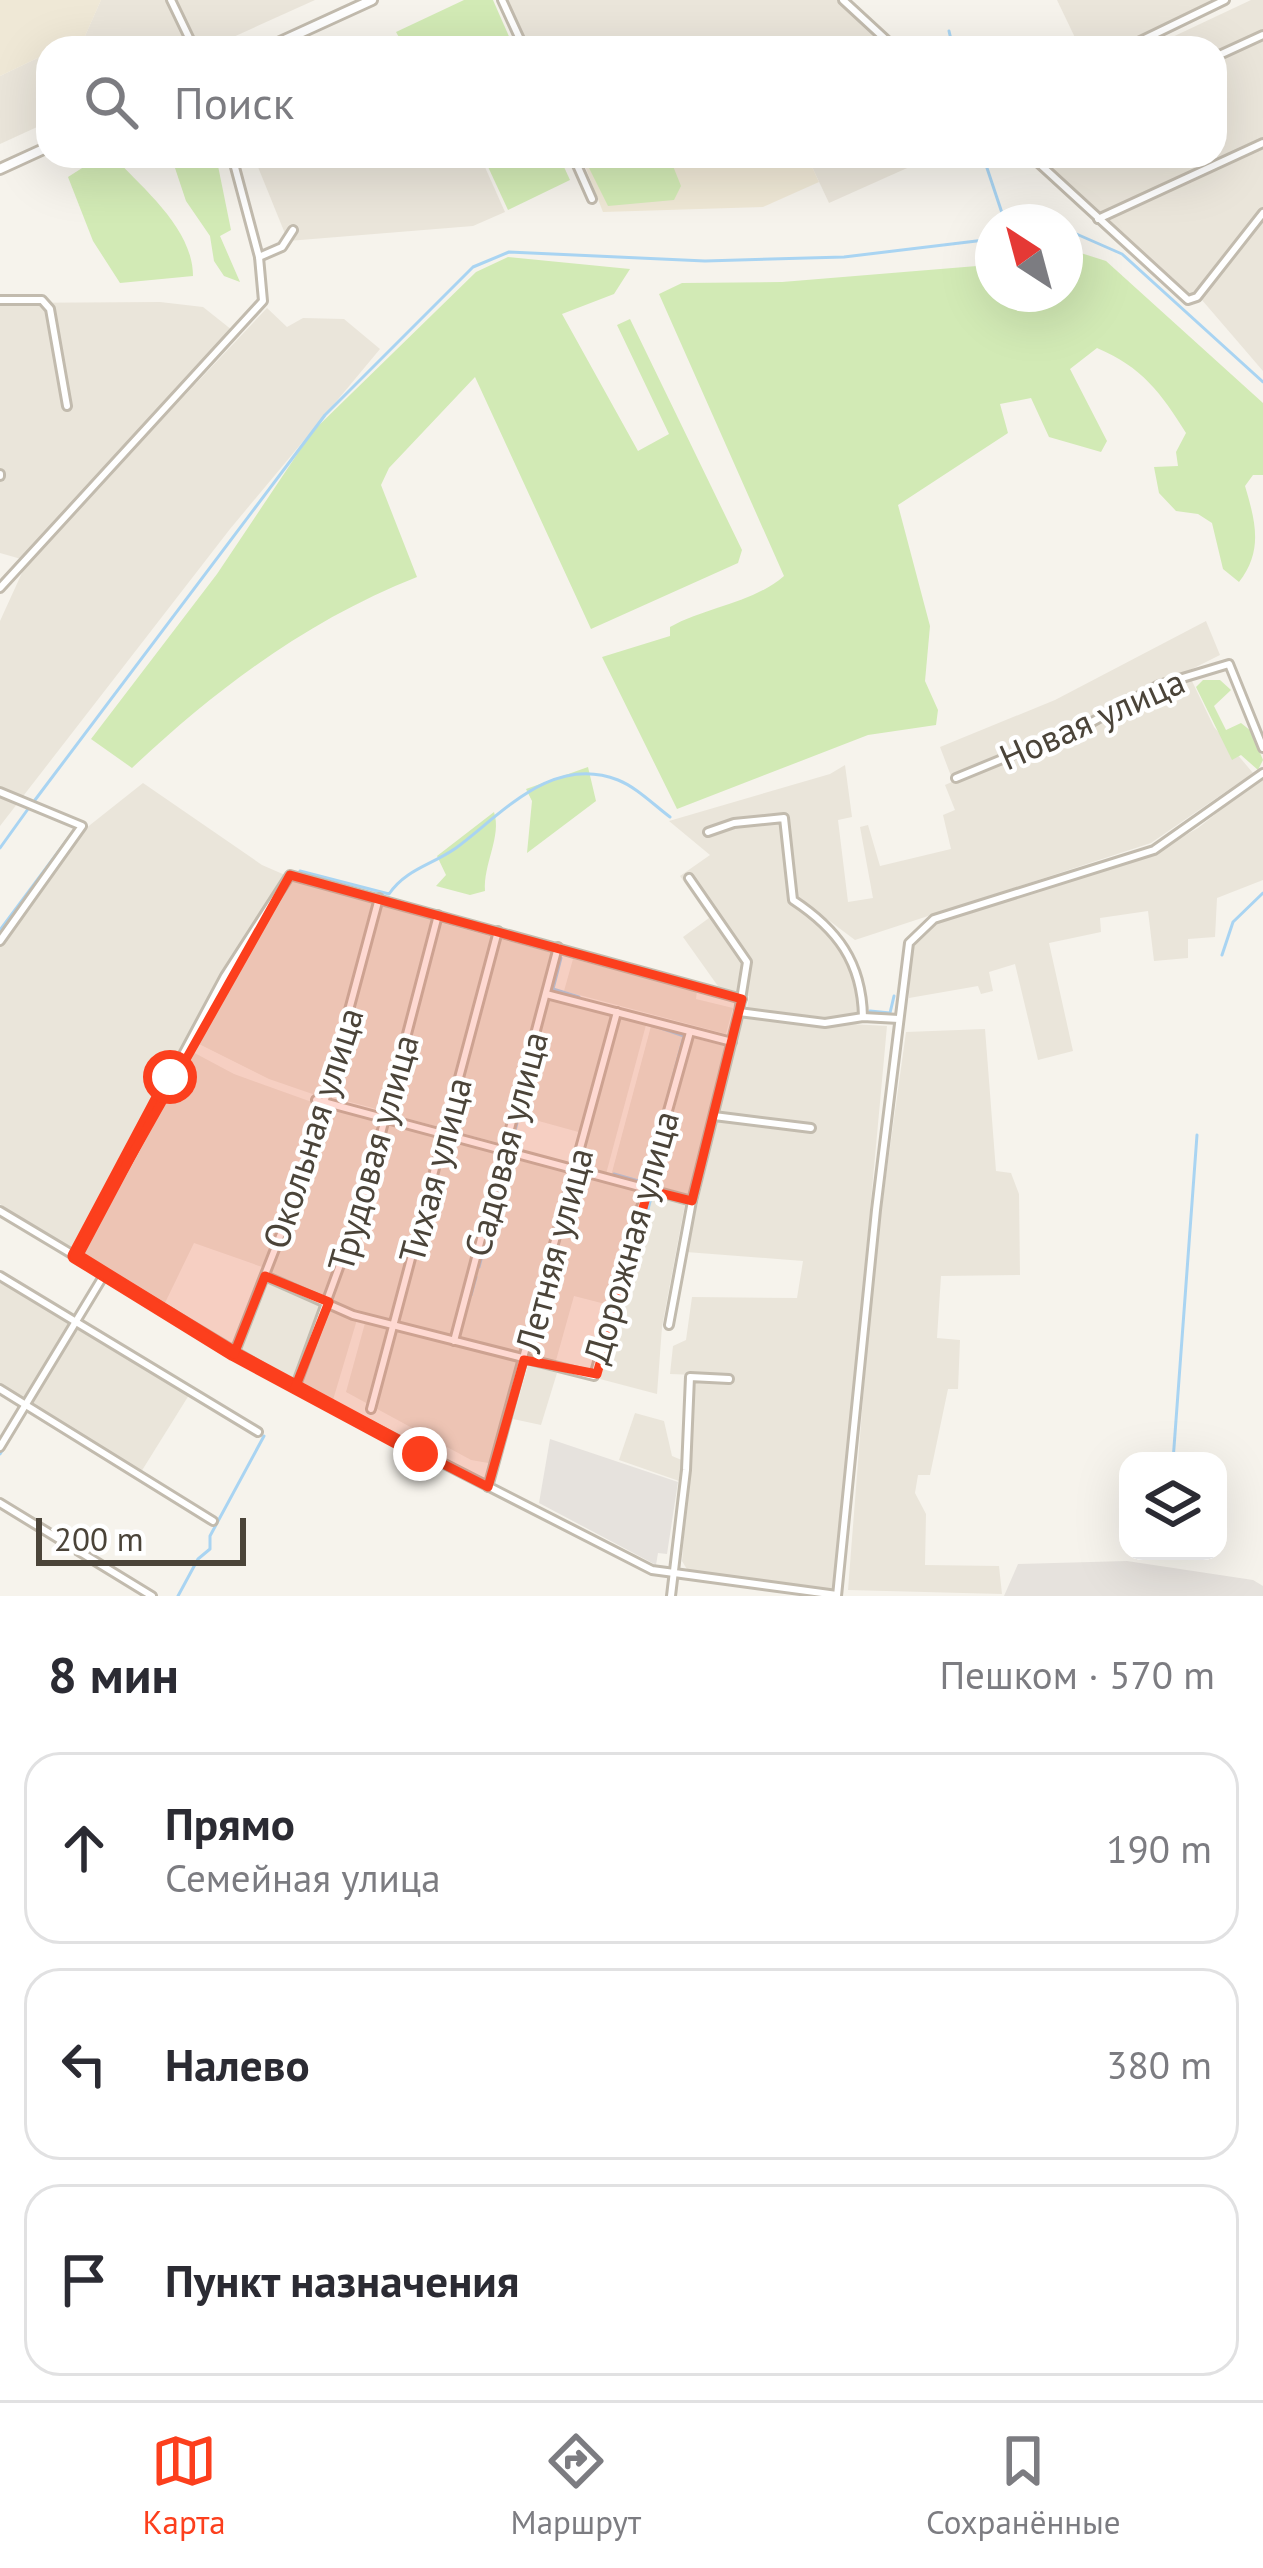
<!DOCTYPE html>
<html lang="ru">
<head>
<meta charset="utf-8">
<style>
	body { margin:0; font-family:"PT Sans",sans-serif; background:#f2f2f3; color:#2b2b33 }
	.controls { position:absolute; right:36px; bottom:36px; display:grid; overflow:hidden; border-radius:24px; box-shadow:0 12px 48px #0002 }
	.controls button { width:108px; height:108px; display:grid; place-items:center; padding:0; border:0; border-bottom:3px solid #e1e1e2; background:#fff; color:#2b2b33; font:60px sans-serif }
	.compass { position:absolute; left:975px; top:204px; width:108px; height:108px; border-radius:50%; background:#fff; box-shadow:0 12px 48px #0002; rotate:324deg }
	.scale { position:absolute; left:36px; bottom:30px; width:210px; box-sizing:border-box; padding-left:12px; border:6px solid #4b4439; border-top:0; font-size:33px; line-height:42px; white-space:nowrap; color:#4b4439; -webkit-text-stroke:9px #fff; paint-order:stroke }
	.stop { position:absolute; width:36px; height:36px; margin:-27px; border:9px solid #fc3f1d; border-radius:50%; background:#fff }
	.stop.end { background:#fc3f1d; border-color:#fff; box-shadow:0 3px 12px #0008 }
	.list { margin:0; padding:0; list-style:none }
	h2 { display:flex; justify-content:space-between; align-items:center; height:156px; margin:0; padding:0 48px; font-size:51px }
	h2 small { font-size:39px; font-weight:400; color:#7c7c81 }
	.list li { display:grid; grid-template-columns:78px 1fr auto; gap:36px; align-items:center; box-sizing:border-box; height:192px; margin:0 24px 24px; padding:0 24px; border:3px solid #e1e1e2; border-radius:36px }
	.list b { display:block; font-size:45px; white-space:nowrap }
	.list p { margin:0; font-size:39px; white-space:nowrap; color:#7c7c81 }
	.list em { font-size:39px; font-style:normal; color:#7c7c81 }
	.icon { flex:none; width:66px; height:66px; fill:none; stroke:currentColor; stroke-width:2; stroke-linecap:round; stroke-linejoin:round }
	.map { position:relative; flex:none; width:1263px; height:1596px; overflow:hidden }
	.search { position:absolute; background:#fff; box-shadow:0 12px 48px #0002; left:36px; right:36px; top:36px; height:132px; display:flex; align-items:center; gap:30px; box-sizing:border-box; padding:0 42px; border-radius:36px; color:#7c7c81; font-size:45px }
	.sheet { height:804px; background:#fff }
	nav { display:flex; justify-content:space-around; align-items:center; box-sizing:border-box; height:168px; border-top:3px solid #e1e1e2; background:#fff; font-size:33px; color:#7c7c81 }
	nav a { display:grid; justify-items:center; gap:6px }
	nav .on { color:#fc3f1d }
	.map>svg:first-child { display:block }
	.residential { fill:#eae5da }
	.industrial { fill:#e6e2dd }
	.education { fill:#efe8d6 }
	.green { fill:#d2eab5 }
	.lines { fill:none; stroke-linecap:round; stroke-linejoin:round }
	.stream { stroke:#a9d4f2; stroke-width:3 }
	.minor-casing { stroke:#c2bbae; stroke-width:12 }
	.tertiary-casing { stroke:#c2bbae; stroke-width:14 }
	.minor { stroke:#fff; stroke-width:6 }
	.tertiary { stroke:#fff; stroke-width:8 }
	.route { stroke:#fc3f1d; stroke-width:15 }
	.marked { fill:#fc3f1d; fill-opacity:0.2; stroke:#fc3f1d; stroke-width:9; stroke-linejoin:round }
	.labels { text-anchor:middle; stroke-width:9; stroke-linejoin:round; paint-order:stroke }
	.street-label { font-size:36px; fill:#4b4439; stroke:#fff }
</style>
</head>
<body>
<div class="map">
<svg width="1263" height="1596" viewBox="0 0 1263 1596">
	<rect width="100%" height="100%" fill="#f6f3ec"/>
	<g class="residential">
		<polygon points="101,0 168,0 190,48 59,48 85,36"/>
		<polygon points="175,0 315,0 209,48 198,48"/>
		<polygon points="507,0 838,0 890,48 529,48"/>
		<polygon points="1057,0 1213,0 1114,48 1080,48"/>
		<polygon points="1251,0 1263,0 1263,31 1215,53 1215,48 1149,48"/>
		<polygon points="1263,39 1263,139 1098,214 1035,156 1215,156 1215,61"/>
		<polygon points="48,53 48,122 0,144 0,76"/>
		<polygon points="1263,146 1263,371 1202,300 1188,296 1104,221"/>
		<polygon points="282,156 480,156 505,212 473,226 288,241 258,167"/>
		<polygon points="807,156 934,156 829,203"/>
		<polygon points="160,302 203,307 232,330 21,559 0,553 0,303"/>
		<polygon points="267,308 287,327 303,318 344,319 380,349 230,529 0,826 0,621 26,564"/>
		<polygon points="1206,621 1220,655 1100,715 1191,679 1214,727 1253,773 1151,843 855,940 827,919 823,921 857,979 860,1015 843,1019 747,1009 749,996 720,989 683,937 709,918 680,876 710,855 669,821 830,774 845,765 852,817 838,820 848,902 873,898 860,827 868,825 880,866 951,849 943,815 955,810 945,785 1072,728 951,776 940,747 1055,700"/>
		<polygon points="1263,776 1263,880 1217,898 1215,937 1188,939 1188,958 1154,961 1148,911 1100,918 1101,932 1049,943 1073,1051 1038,1060 1015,964 989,972 993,991 981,994 978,986 909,998 911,945 931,925 1163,848 1198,828"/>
		<polygon points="143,783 262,865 285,875 214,985 73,1252 0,1204 0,947 85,829"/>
		<polygon points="292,880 372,901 324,1098 269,1079 195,1042"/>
		<polygon points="382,906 434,920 384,1111 331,1097"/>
		<polygon points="441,923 493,937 443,1128 391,1114"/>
		<polygon points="500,939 553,953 503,1144 450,1130"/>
		<polygon points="573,959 697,991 696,999 733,1008 726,1034 564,991"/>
		<polygon points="549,999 613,1016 582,1133 517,1115"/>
		<polygon points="619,1018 646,1025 606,1174 580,1167"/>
		<polygon points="742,1018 887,1026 835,1592 691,1576 682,1561 696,1375 670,1374 673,1346 686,1340 692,1297 797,1298 803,1261 686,1252"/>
		<polygon points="651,1026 686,1035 646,1186 611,1176"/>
		<polygon points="985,1029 996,1171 1011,1173 1019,1194 1020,1275 941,1276 937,1338 960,1340 958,1389 948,1389 930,1475 918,1475 915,1493 926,1514 925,1565 999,1566 1002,1594 848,1590 873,1270 906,1032"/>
		<polygon points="693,1038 725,1046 688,1194 655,1185"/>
		<polygon points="189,1050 234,1074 323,1106 297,1193 265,1268 194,1243 164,1305 79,1253"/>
		<polygon points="329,1106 441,1136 391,1321 359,1313 333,1400 241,1352"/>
		<polygon points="448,1138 501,1152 451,1337 399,1323"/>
		<polygon points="507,1155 572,1172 522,1356 458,1339"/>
		<polygon points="579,1174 644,1192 613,1306 574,1296 555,1364 530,1357"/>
		<polygon points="650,1195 685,1204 662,1327 657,1394 600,1379"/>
		<polygon points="0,1280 71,1324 24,1400 0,1385"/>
		<polygon points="365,1323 521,1363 494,1464 471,1460 346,1392"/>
		<polygon points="77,1327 189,1395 141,1472 30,1405"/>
		<polygon points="528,1365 557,1373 541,1425 513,1419"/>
		<polygon points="635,1413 664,1421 672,1456 684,1461 682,1482 619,1460"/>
	</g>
	<g class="industrial">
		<polygon points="550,1439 678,1482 667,1554 658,1553 656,1565 539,1503"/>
		<polygon points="1127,1561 1253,1580 1263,1586 1263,1596 1004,1596 1018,1564"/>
	</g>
	<g class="education">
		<polygon points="0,0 101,0 85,36 48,48 48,53 0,76"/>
		<polygon points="581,156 807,156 819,182 763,207 603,212"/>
	</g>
	<g class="green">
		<polygon points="464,0 493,0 514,48 405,48 396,32"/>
		<path d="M101,156h12c29,32 80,72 80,120l-73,7 -27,-42 -25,-64z"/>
		<polygon points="171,156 216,156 231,230 220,236 240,282 224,276 214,261 210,236 186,201"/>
		<polygon points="483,156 559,156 570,180 508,210"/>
		<polygon points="583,156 669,156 681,186 674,200 608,206"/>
		<path d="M1065,248l41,13 157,142v72h-10l-8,11c11,37 18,65 -6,96l-16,-13 -11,-46 -14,-9 -22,-3 -17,-18 -5,-26 24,-1 -2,-14 10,-19c-25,-40 -44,-66 -89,-85l-27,21 37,72 -6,11 -52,-15 -18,-39 -31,6 8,29 -110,72 32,121 -5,55 13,29 -2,15 -68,10 -191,74 -75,-152 68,-21v-9c36,-20 83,-24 114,-51l-125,-282 23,-11 100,-1 195,-16 16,1v27h72z"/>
		<path d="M508,257l122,12 -16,25 -52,20 76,137 31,-17 -52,-109 13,-6 112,231 -4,13 -147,66 -116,-252 -86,91 -8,17 36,92c-109,43 -200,111 -285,191l-41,-29 126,-165 95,-142 164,-160z"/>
		<polygon points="1203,680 1220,680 1231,690 1214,706 1226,730 1241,723 1251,731 1263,760 1258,770 1241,755 1232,760 1196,687"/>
		<polygon points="588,767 596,801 527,853 532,801 526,789"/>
		<path d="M494,812c8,24 -11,52 -9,79l-15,4 -34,-9 10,-11 -9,-19z"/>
	</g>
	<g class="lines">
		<g class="stream">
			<polyline points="949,31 953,48"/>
			<polyline points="983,156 1005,222"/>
			<polyline points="1065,229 1122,254 1263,382"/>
			<polyline points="35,800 325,415 473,267 509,252 705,261 844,257 993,239"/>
			<polyline points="0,848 28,809"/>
			<path d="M300,871l89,23c17,-25 43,-29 67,-46 46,-34 96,-94 162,-68 18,7 36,25 52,37"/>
			<polyline points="0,930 76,828"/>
			<polyline points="1222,955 1233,922 1263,893"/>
			<polyline points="561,958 553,989 579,997"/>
			<polyline points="870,1011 890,1013 894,996"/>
			<polyline points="623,1018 644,1023"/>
			<polyline points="528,1084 532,1066"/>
			<polyline points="519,1114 524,1096"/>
			<polyline points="511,1147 517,1123"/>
			<polyline points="652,1157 684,1036 652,1025"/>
			<polyline points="614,1174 642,1182"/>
			<polyline points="502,1181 508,1158"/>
			<polyline points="494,1210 499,1190"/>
			<polyline points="487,1238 492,1219"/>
			<polyline points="479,1267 484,1248"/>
			<polyline points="471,1295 476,1277"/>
			<polyline points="621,1309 651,1198"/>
			<polyline points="0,1454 26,1411"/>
			<polyline points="1173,1461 1197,1135"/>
			<polyline points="178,1596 198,1559 210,1549 210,1536 264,1436"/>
		</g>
		<defs>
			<g id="minor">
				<polyline points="171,0 194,48"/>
				<polyline points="502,0 524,48"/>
				<polyline points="843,0 895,48"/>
				<polyline points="1126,48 1225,0"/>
				<polyline points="1215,57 1263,35"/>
				<polyline points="573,156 592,199"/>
				<polyline points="1031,156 1188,300 1197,297 1263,213"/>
				<polyline points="1098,219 1263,143"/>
				<polyline points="259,257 282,247 293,230"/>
				<polyline points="0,300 42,300 50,309 67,406"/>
				<polyline points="0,474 0,476"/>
				<polyline points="0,588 263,301 259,257 232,156"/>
				<polyline points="956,778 1092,722 1159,685 1229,664 1263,748"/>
				<polyline points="0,792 82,826 0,941"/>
				<path d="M708,832l26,-9 50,-5 9,82c44,29 69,62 70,117"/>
				<polyline points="689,878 747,962 739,1012"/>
				<polyline points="546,994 732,1042"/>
				<polyline points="316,1100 692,1201"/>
				<polyline points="714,1116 811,1128"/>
				<polyline points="0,1211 294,1387 652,1570 837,1595"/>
				<polyline points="75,1256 225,976 290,875 742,999"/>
				<polyline points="0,1276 258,1432"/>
				<polyline points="265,1276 353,1315 594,1376 690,1032"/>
				<polyline points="669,1325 692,1201 739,1012 825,1023 863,1017 899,1019"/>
				<polyline points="454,1341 558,947"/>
				<polyline points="234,1354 307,1167 379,898"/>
				<polyline points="295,1388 364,1199 438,915"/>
				<polyline points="0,1389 213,1521"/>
				<polyline points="371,1409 498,931"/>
				<polyline points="0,1447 104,1275"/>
				<polyline points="488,1487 617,1012"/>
				<polyline points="0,1503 152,1596"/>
				<polyline points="671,1596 686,1470 690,1377 729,1379"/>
				<polyline points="837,1596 876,1210 909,943 934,919 1154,850 1263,773"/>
			</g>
			<g id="tertiary">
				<polyline points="267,48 372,0"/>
				<polyline points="0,169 48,147"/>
			</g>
		</defs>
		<use href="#minor" class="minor-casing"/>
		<use href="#tertiary" class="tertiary-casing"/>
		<use href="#minor" class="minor"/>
		<use href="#tertiary" class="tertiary"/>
	</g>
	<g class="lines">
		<polyline class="route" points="170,1077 75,1256 234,1354 420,1454"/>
	</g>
	<path class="marked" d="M290,875l452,124 -50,202 -44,-11 -51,184 -73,-14 -36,127 -193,-99 34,-86 -64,-26 -31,78 -159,-98z"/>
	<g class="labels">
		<g class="street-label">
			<text transform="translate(1092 719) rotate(-24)" y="13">Новая улица</text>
			<text transform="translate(313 1128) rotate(-72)" y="13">Окольная улица</text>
			<text transform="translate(506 1144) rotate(-75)" y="13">Садовая улица</text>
			<text transform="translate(373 1153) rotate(-74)" y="13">Трудовая улица</text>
			<text transform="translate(435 1170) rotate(-75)" y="13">Тихая улица</text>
			<text transform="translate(631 1237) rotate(-74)" y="13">Дорожная улица</text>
			<text transform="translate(554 1250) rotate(-75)" y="13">Летняя улица</text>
		</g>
	</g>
</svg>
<div class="controls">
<button><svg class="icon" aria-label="layers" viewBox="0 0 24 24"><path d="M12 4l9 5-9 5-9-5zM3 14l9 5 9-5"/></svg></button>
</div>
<svg class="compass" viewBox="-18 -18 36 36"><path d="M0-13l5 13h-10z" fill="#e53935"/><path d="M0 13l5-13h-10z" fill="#7c7c81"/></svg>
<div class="scale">200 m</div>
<div class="stop" style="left:170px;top:1077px"></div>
<div class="stop end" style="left:420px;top:1454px"></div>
<div class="search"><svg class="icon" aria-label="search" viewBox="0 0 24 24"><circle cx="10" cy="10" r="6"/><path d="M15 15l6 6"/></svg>Поиск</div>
</div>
<section class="sheet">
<h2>8 мин<small>Пешком · 570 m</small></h2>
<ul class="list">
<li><svg class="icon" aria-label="ahead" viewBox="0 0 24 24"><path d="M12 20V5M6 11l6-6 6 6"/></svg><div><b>Прямо</b><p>Семейная улица</p></div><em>190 m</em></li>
<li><svg class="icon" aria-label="left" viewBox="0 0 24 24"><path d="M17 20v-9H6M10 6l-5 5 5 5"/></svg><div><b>Налево</b></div><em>380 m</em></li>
<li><svg class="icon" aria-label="arrive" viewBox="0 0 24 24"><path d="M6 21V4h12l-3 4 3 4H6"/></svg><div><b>Пункт назначения</b></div></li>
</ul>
</section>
<nav>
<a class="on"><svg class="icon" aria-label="map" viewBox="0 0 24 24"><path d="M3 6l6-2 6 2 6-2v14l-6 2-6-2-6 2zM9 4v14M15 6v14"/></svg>Карта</a>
<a><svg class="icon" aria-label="directions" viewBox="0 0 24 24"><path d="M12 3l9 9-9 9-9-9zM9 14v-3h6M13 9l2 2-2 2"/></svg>Маршрут</a>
<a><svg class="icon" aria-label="saved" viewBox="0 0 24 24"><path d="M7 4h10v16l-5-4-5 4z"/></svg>Сохранённые</a>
</nav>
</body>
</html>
